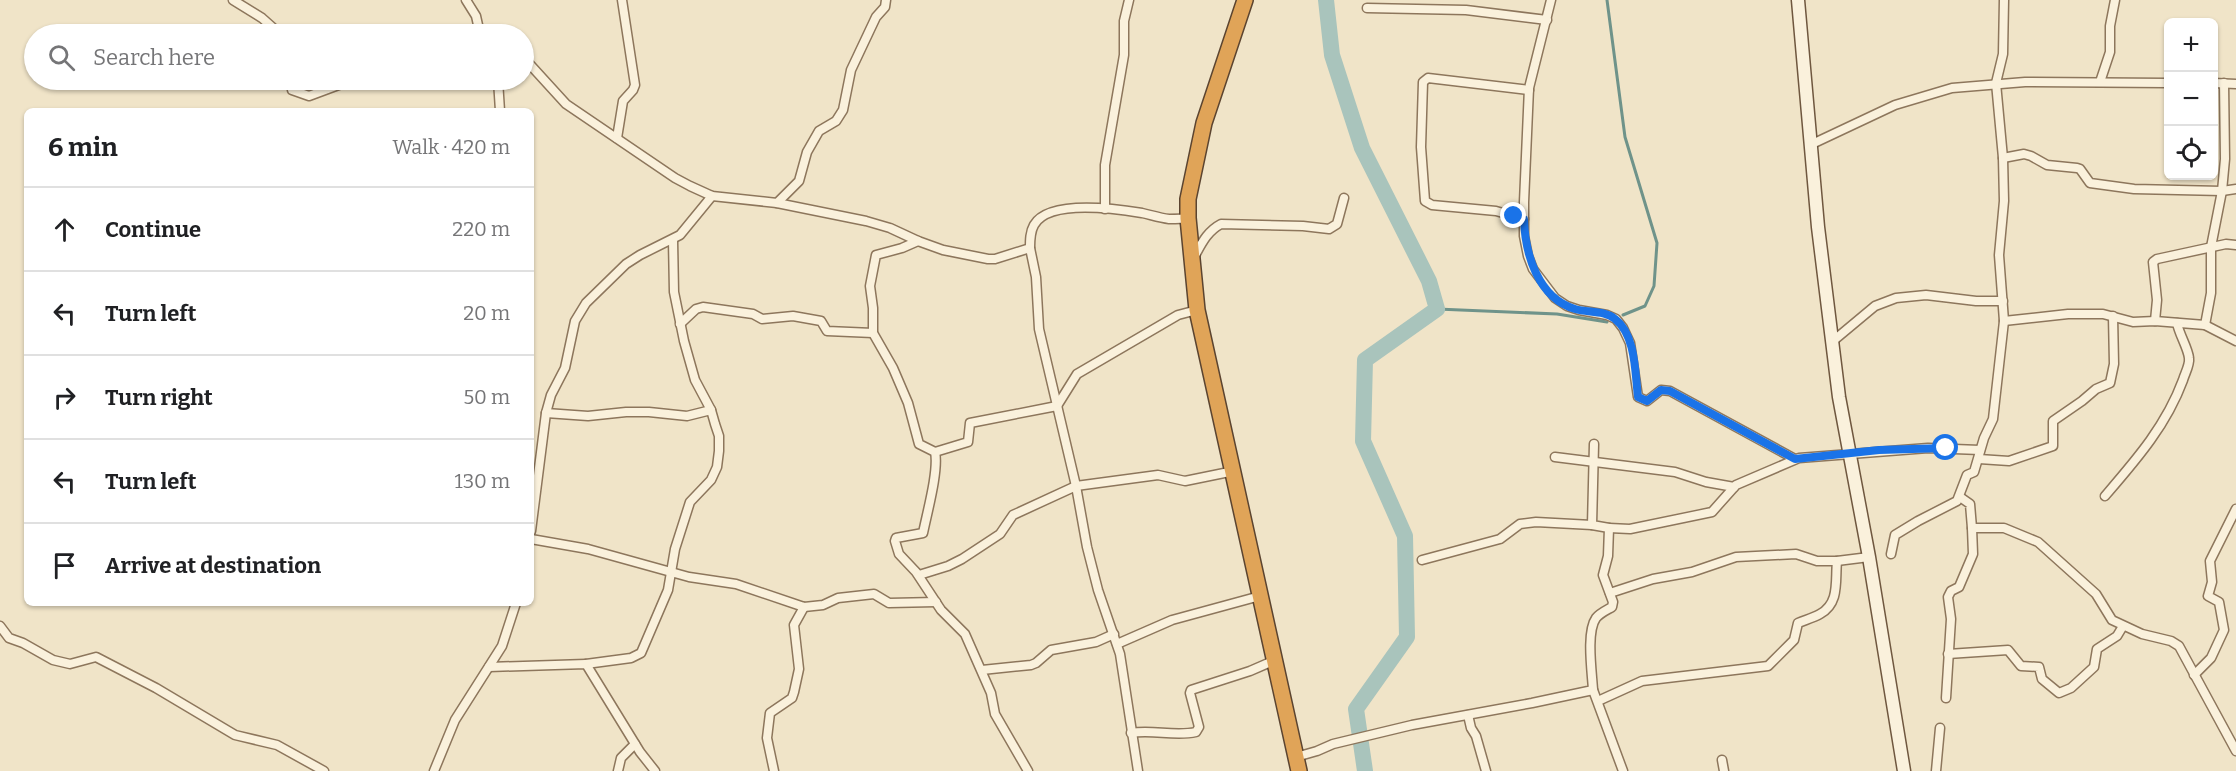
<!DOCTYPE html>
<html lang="en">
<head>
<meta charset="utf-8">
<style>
	body { margin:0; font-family:Bitter,serif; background:#f2f2f2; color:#202124 }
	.controls { position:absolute; right:18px; top:18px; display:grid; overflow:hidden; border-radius:9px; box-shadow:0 2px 4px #0004 }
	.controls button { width:54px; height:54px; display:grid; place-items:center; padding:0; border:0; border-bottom:2px solid #e0e0e0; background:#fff; color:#202124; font:30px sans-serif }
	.stop { position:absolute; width:18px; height:18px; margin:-14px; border:4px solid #1a73e8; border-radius:50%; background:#fff }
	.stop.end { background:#1a73e8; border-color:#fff; box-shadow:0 2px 6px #0008 }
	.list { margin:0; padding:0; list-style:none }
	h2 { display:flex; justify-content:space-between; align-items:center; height:78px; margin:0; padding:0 24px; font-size:26px }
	h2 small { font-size:20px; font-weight:400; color:#757577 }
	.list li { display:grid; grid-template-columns:39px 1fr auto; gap:18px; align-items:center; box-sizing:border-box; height:84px; padding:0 24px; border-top:2px solid #e0e0e0 }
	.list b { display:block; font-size:22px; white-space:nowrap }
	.list em { font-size:20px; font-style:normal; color:#757577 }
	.icon { flex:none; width:33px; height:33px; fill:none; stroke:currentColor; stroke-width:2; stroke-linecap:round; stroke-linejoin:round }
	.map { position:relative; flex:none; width:2236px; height:771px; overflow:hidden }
	.search { position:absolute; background:#fff; box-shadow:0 2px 4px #0004; left:24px; top:24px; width:510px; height:66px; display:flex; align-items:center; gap:15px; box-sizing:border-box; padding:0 21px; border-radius:33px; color:#757577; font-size:22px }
	.panel { position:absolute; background:#fff; box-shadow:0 2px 4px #0004; left:24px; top:108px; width:510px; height:498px; border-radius:9px }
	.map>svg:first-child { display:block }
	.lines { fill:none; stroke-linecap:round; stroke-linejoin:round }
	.stream { stroke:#6f938a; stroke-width:3 }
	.river { stroke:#a9c4bc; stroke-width:16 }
	.street-casing { stroke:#8d765c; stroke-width:11 }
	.secondary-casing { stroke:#6f573f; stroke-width:15 }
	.highway-casing { stroke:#5b4430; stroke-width:18 }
	.street { stroke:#faf1dc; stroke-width:8 }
	.secondary { stroke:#faf1dc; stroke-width:12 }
	.highway { stroke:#e0a458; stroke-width:15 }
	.route { stroke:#1a73e8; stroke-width:8 }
</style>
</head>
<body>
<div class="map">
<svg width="2236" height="771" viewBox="0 0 2236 771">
	<rect width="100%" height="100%" fill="#f0e4c8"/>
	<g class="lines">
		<g class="stream">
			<polyline points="1607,0 1625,137 1657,243 1654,286 1645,306 1623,315"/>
			<polyline points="1437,309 1557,314 1607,322"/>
		</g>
		<polyline class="river" points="1326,0 1332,55 1362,148 1429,281 1437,309 1365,360 1363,441 1405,536 1407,637 1356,709 1365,771"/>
		<defs>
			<g id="street">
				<polyline points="233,0 262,18 280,34"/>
				<polyline points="466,0 476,16 480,34"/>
				<polyline points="1551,0 1529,88 1524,202 1524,236 1528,256 1533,269 1555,298 1567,306 1579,310 1607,315 1616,319 1623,328 1630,343 1638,397 1647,401 1661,390 1670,391 1795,459"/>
				<polyline points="1367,8 1466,10 1547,20"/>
				<path d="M524,58l42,46 109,74 15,8 22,10 65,7 89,18 24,7 28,13 25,9 45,9h7l35,-11c0,-8 0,-16 4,-23 15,-26 83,-16 108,-12 9,2 18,5 27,6 6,0 13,0 19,-1"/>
				<polyline points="291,80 292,90 309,96 352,80"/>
				<polyline points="498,80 500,111"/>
				<polyline points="2100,82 2110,52 2110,26 2115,0"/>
				<polyline points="2214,83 2236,84"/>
				<polyline points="617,138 623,101 633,90 635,85 622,0"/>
				<polyline points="1810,145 1895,105 1952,88 2025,82 2168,83"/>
				<polyline points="2003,158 2024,154 2031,156 2047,165 2077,168 2080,169 2090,183 2134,189 2222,191 2236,189"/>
				<polyline points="777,203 799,181 807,152 819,131 836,121 843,110 851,70 876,17 885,7 886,0"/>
				<polyline points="1105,209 1105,165 1124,55 1124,21 1129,0"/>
				<polyline points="1524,219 1496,211 1432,205 1425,201 1421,147 1423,82 1428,78 1529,90"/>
				<path d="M918,241l-16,7 -26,7 -6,31 3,22v25l20,35 15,35 11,41 16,8c4,18 -8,61 -12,81l-27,5 -1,3 4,13 17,18 25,38 24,24 26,59 4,21 33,57"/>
				<polyline points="1030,248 1036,277 1039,329 1076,486 1087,547 1098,590 1120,654 1138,771"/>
				<path d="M1193,259c8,-14 13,-27 28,-35l82,2 26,3 8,-5 7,-26"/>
				<polyline points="2004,321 2068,314 2103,314 2133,322 2155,321 2205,325 2236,341"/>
				<polyline points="2155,321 2157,300 2153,262 2157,259 2226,244 2236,245"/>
				<polyline points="680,324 696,309 703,307 753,314 762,319 793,316 821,321 827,331 873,333"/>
				<polyline points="2205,325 2211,293 2211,247 2222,191 2225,159 2224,83"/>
				<polyline points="1833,341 1875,306 1896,298 1926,295 1976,301 2003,301"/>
				<polyline points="546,413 588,416 626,412 649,412 687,416 711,410"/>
				<polyline points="935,452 968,442 970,423 1057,406 1077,374 1178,315 1197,310"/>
				<polyline points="1555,457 1675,472 1706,482 1734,487"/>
				<polyline points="1979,459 2009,461 2053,446 2053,421 2082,401 2096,389 2110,383 2114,364 2113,316"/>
				<path d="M2105,496c31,-36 61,-70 78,-116 2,-7 7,-15 6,-22 -1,-10 -10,-24 -12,-35"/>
				<polyline points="1960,497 1970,504 1972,528 2004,528 2038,542 2096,594 2112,620 2142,634 2171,641 2179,646 2236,751"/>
				<polyline points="1609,528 1630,529 1712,512 1736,485 1799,458 1928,448 1980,450"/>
				<polyline points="531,531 546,413 551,395 565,368 575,321 586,303 626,264 640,255 680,235 712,196"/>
				<polyline points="531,539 588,549 689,577 736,584 804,607 823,605 838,598 874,594 889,603 936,602"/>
				<polyline points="1891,554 1895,535 1918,521 1957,501 1967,475 1974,472 1984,438 1993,419 2004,321 1999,255 2004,201 2003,158 1996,83 2003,54 2004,0"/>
				<polyline points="1422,560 1500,539 1520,524 1536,522 1592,525"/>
				<polyline points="919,575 948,566 962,559 1000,534 1013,515 1076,486 1158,475 1185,481 1234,471"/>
				<polyline points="1610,593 1653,579 1692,572 1736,557 1796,554 1817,561 1837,561 1869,557"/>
				<polyline points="0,626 9,638 23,643 53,660 70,664 96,657 156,688 235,735 277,745 324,771"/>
				<polyline points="1117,644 1172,620 1260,596"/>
				<polyline points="1948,654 2008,650 2021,666 2039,667 2042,679 2059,693 2071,688 2094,667 2097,649 2117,636 2123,626"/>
				<polyline points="586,664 631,658 641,653 668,590 675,549 690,502 711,480 717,467 719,451 719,436 715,424 711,410 695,380 684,341 674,292 673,240"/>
				<polyline points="489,667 586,664 640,752 655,771"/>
				<polyline points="982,670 1031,665 1036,663 1051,650 1096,642 1114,634"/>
				<polyline points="2194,675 2211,658 2224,630 2219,602 2208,596 2212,582 2210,561 2236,509"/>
				<polyline points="1593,690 1623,771"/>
				<polyline points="1946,698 1951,619 1948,597 1951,591 1959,587 1973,554 1972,528"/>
				<path d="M1598,701l44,-20 126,-15 26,-26 4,-17c7,-3 15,-5 22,-9 20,-11 15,-33 17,-53"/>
				<polyline points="1468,715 1471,728 1476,736 1486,771"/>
				<path d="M1131,733c22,-4 43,4 65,-1l3,-5 -9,-34 1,-3 59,-19 23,-10"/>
				<path d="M1296,757l21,-6 16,-7 79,-19 120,-22 61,-13c-1,-18 -7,-58 3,-72 4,-5 11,-8 16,-11l1,-5 -10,-27 5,-19 1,-28 -17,-3 2,-81"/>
				<polyline points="1722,760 1724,771"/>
				<polyline points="434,771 455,720 502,646 516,603"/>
				<polyline points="618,771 621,758 635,744"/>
				<polyline points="774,771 767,738 770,713 792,698 794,692 799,669 794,625 804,607"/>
				<polyline points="1936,771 1940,728"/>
			</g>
			<polyline id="secondary" points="1798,0 1818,227 1839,397 1869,557 1904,771"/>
			<polyline id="highway" points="1245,0 1204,123 1188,199 1188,218 1197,310 1299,771"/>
		</defs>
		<use href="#street" class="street-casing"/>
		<use href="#secondary" class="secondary-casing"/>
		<use href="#highway" class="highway-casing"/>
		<use href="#street" class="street"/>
		<use href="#secondary" class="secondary"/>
		<use href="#highway" class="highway"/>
	</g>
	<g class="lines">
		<path class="route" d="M1514,216l10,3c1,35 14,79 51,90 13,4 29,1 40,10 21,16 20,54 23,78l9,4 14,-11 9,1 125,68 84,-9 67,-2"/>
	</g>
</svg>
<div class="controls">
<button>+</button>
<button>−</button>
<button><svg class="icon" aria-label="locate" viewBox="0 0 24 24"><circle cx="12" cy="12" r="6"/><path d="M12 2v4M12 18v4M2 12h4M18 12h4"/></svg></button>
</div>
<div class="stop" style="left:1946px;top:448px"></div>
<div class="stop end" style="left:1514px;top:216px"></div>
<div class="search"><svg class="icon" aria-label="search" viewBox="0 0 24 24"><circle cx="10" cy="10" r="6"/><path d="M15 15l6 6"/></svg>Search here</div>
<section class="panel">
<h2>6 min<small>Walk · 420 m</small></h2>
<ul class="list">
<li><svg class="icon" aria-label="ahead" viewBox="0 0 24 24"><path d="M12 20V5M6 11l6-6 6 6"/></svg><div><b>Continue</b></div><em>220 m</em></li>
<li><svg class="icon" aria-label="left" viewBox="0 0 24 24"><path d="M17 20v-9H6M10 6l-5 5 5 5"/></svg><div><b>Turn left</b></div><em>20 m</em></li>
<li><svg class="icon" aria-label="right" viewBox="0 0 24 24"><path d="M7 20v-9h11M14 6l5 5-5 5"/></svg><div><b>Turn right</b></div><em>50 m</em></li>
<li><svg class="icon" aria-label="left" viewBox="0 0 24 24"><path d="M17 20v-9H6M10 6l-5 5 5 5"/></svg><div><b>Turn left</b></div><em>130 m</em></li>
<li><svg class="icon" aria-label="arrive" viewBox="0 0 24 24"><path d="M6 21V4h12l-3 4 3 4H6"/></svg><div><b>Arrive at destination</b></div></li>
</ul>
</section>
</div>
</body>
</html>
